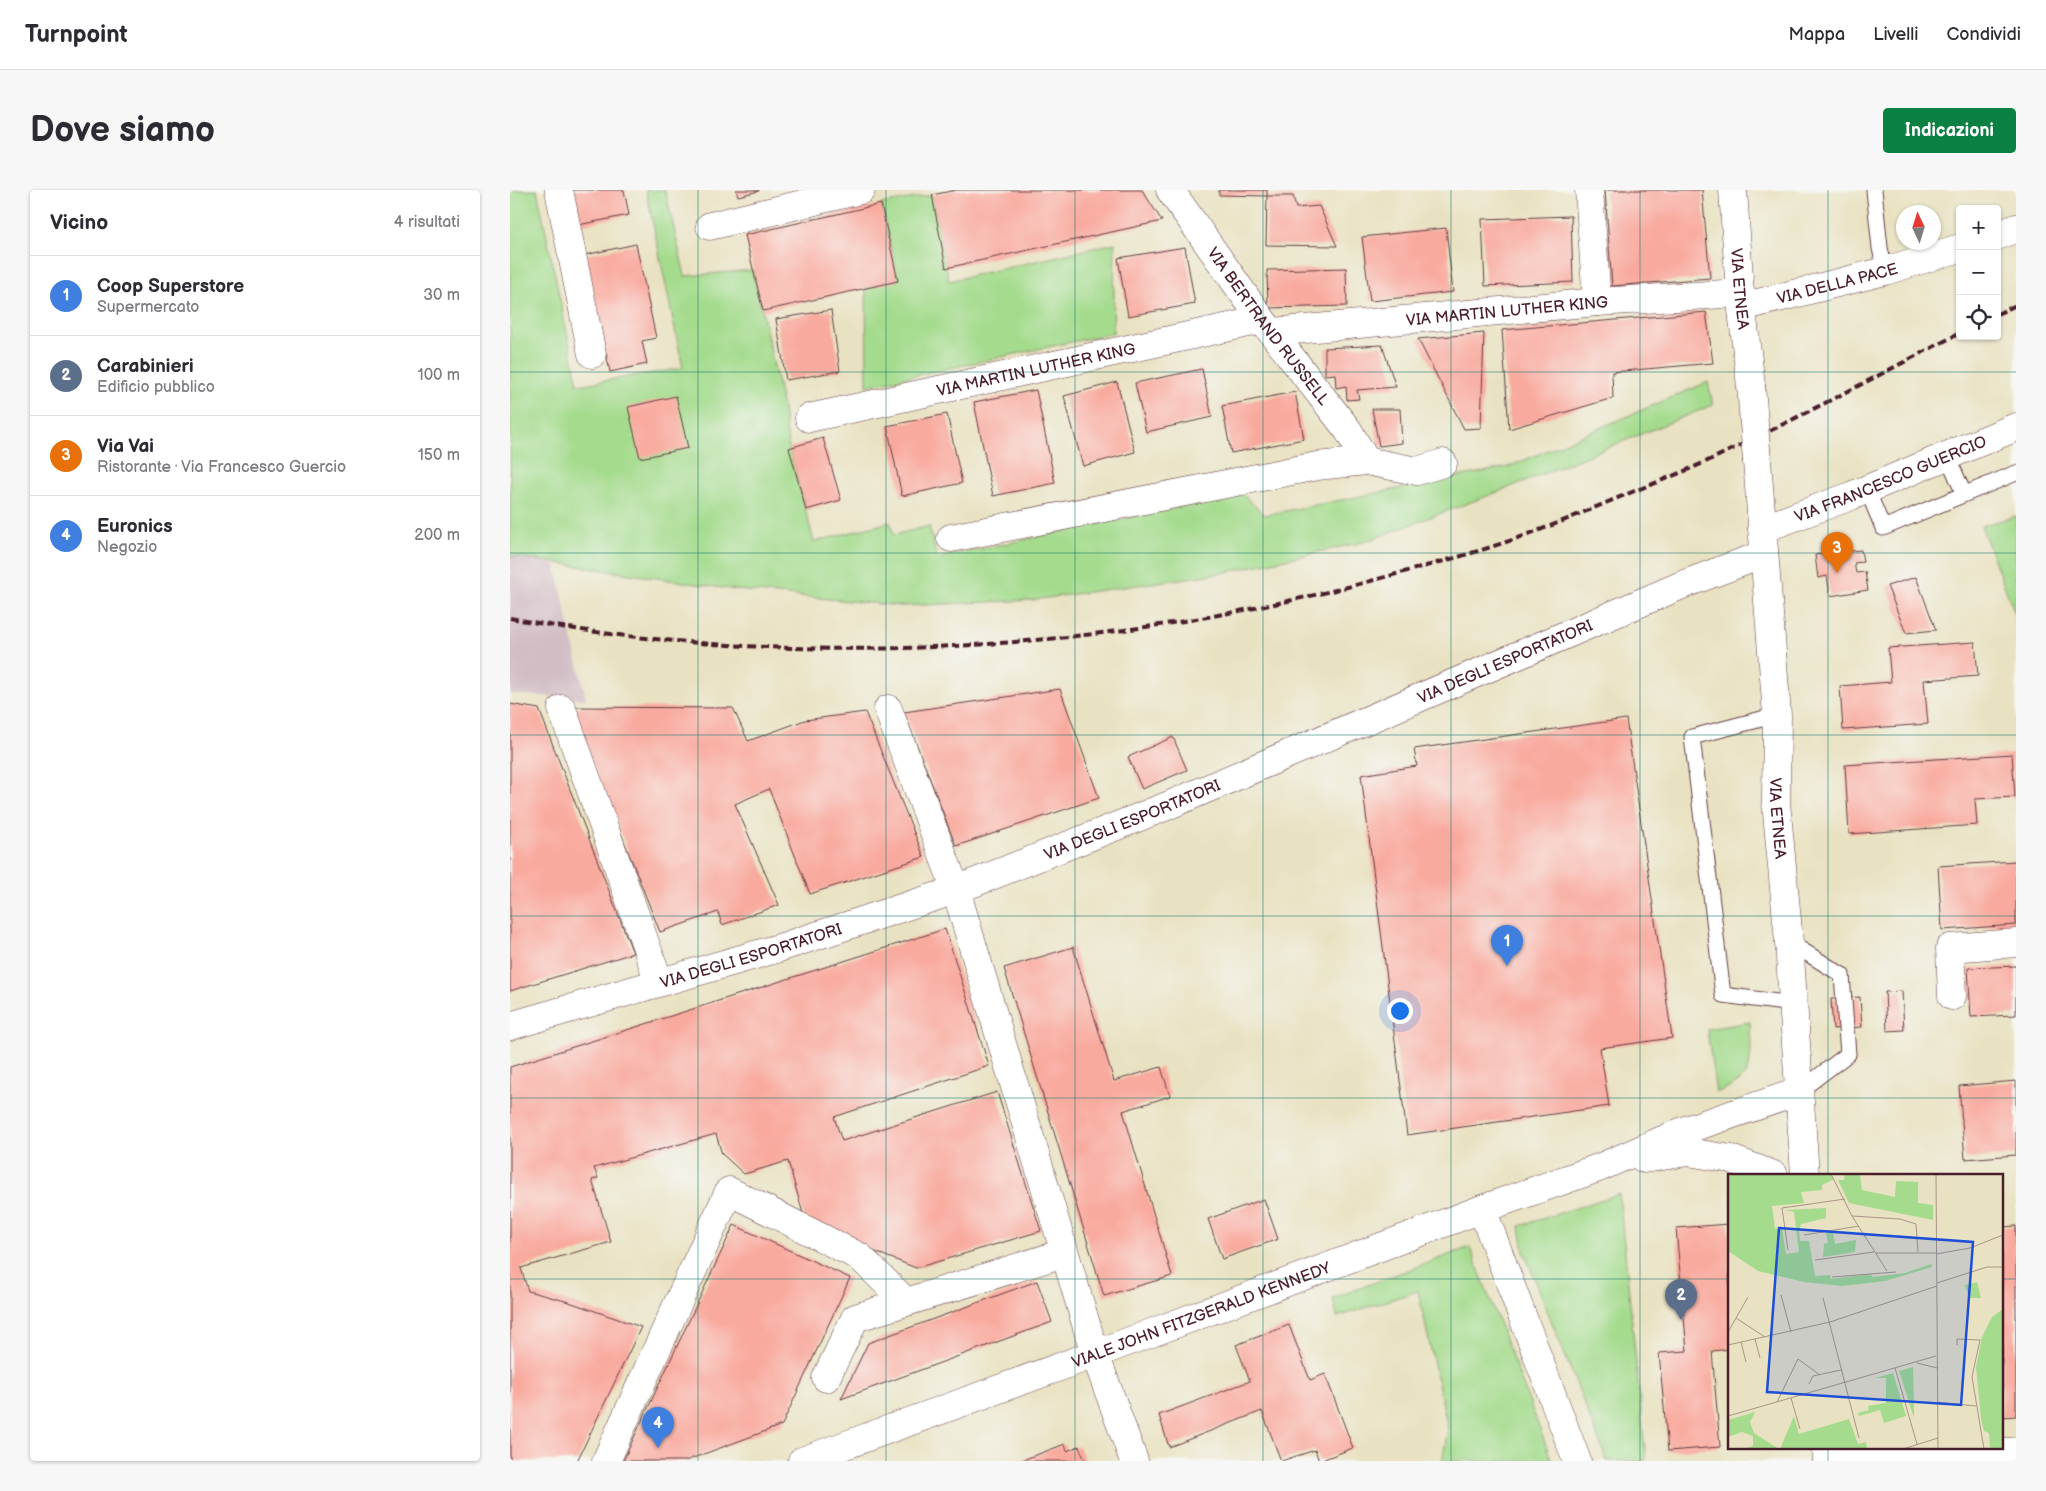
<!DOCTYPE html>
<html lang="it">
<head>
<meta charset="utf-8">
<style>
	body { margin:0; font-family:"Balsamiq Sans",sans-serif; background:#f7f7f7; color:#2b2b33 }
	.controls { position:absolute; right:15px; top:15px; display:grid; overflow:hidden; border-radius:5px; box-shadow:0 1px 4px #0004 }
	.controls button { width:45px; height:45px; display:grid; place-items:center; padding:0; border:0; border-bottom:1px solid #e1e1e2; background:#fff; color:#2b2b33; font:25px sans-serif }
	.compass { position:absolute; left:1386px; top:15px; width:45px; height:45px; border-radius:50%; background:#fff; box-shadow:0 1px 4px #0004; rotate:356deg }
	.you { position:absolute; left:889px; top:820px; width:18px; height:18px; margin:-12px; border:4px solid #fff; border-radius:50%; background:#1a73e8; box-shadow:0 0 0 8px #1a73e833 }
	.badge { display:grid; place-items:center; width:32px; height:32px; border-radius:50%; background:#0b8043; color:#fff; font-size:16px; font-weight:700 }
	.pin { position:absolute; translate:-50% -41px; filter:drop-shadow(0 1px 2px #0008) }
	.pin::after { content:''; position:absolute; top:26px; width:18px; height:15px; background:inherit; clip-path:polygon(0 0,100% 0,50% 100%) }
	.list { margin:0; padding:0; list-style:none }
	h2 { display:flex; justify-content:space-between; align-items:center; height:65px; margin:0; padding:0 20px; font-size:21px }
	h2 small { font-size:16px; font-weight:400; color:#7c7c81 }
	.list li { display:grid; grid-template-columns:32px 1fr auto; gap:15px; align-items:center; box-sizing:border-box; height:80px; padding:0 20px; border-top:1px solid #e1e1e2 }
	.list b { display:block; font-size:19px; white-space:nowrap }
	.list p { margin:0; font-size:16px; white-space:nowrap; color:#7c7c81 }
	.list em { font-size:16px; font-style:normal; color:#7c7c81 }
	.icon { flex:none; width:28px; height:28px; fill:none; stroke:currentColor; stroke-width:2; stroke-linecap:round; stroke-linejoin:round }
	.map { position:relative; flex:none; width:1506px; height:1271px; overflow:hidden; border-radius:5px }
	header { display:flex; align-items:center; gap:30px; box-sizing:border-box; height:70px; padding:0 25px; background:#fff; border-bottom:1px solid #e1e1e2 }
	header strong { font-size:24px }
	nav { display:flex; gap:28px; margin-inline-start:auto; font-size:18px }
	.intro { display:flex; align-items:center; justify-content:space-between; box-sizing:border-box; height:120px; padding:0 30px }
	h1 { margin:0; font-size:35px }
	.button { padding:12px 22px; border-radius:5px; background:#0b8043; color:#fff; font-size:18px; font-weight:700 }
	main { display:flex; gap:30px; padding:0 30px }
	aside { flex:1; background:#fff; border-radius:5px; box-shadow:0 1px 4px #0004 }
	.map>svg:first-child { display:block }
	.industrial { fill:#d2bdc5 }
	.green { fill:#a4db8d; stroke:#777d5c }
	.building { fill:#f9aa9f }
	.lines { fill:none; stroke-linecap:round; stroke-linejoin:round }
	.lane-casing { stroke:#623c42; stroke-width:17 }
	.street-casing { stroke:#623c42; stroke-width:29 }
	.secondary-casing { stroke:#623c42; stroke-width:29 }
	.lane { stroke:#fff; stroke-width:15 }
	.street { stroke:#fff; stroke-width:28 }
	.secondary { stroke:#fff; stroke-width:28 }
	.rail { stroke:#4a1f2b; stroke-width:4; stroke-dasharray:8 4; stroke-linecap:butt }
	.secondary-bridge-casing { stroke:#623c42; stroke-width:29; stroke-linecap:butt }
	.secondary-bridge { stroke:#fff; stroke-width:28 }
	.grid { fill:none; stroke:#0f766e; stroke-width:1; stroke-opacity:0.55 }
	.labels { text-anchor:middle; stroke-width:4; stroke-linejoin:round; paint-order:stroke }
	.street-label { font-size:16px; fill:#4a1f2b; stroke:#f6f6f2 }
	.inset-road { fill:none; stroke:#a99486; stroke-width:1 }
	.view { fill:#1d4ed8; fill-opacity:0.15; stroke:#1d4ed8; stroke-width:2.5 }
	.inset-edge { fill:none; stroke:#4a1f2b; stroke-width:2.5 }
</style>
</head>
<body>
<header>
<strong>Turnpoint</strong>
<nav><a>Mappa</a><a>Livelli</a><a>Condividi</a></nav>
</header>
<div class="intro"><h1>Dove siamo</h1><a class="button">Indicazioni</a></div>
<main>
<aside>
<h2>Vicino<small>4 risultati</small></h2>
<ul class="list">
<li><span class="badge" style="background:#3f7fe0">1</span><div><b>Coop Superstore</b><p>Supermercato</p></div><em>30 m</em></li>
<li><span class="badge" style="background:#5c6f8a">2</span><div><b>Carabinieri</b><p>Edificio pubblico</p></div><em>100 m</em></li>
<li><span class="badge" style="background:#e8710a">3</span><div><b>Via Vai</b><p>Ristorante · Via Francesco Guercio</p></div><em>150 m</em></li>
<li><span class="badge" style="background:#3f7fe0">4</span><div><b>Euronics</b><p>Negozio</p></div><em>200 m</em></li>
</ul>
</aside>
<div class="map">
<svg width="1506" height="1271" viewBox="0 0 1506 1271">
	<rect width="100%" height="100%" fill="#f6f6f2"/>
	<filter id="ink" filterUnits="userSpaceOnUse"><feTurbulence type="fractalNoise" baseFrequency=".02" numOctaves="2"/><feDisplacementMap in="SourceGraphic" scale="10" xChannelSelector="R" yChannelSelector="G"/><feConvolveMatrix kernelMatrix="1 2 1 2 8 2 1 2 1" color-interpolation-filters="sRGB"/></filter>
	<filter id="wash" filterUnits="userSpaceOnUse"><feTurbulence type="fractalNoise" baseFrequency=".0096" numOctaves="4" result="noise"/><feDisplacementMap in="SourceGraphic" scale="20" xChannelSelector="R" yChannelSelector="G"/><feGaussianBlur stdDeviation="1.12" result="paint"/><feColorMatrix in="noise" values="0 0 0 0 0 0 0 0 0 0 0 0 0 0 0 0 0 1.4 0 .05"/><feComposite in="paint" operator="in"/></filter>
	<g filter="url(#wash)">
		<rect width="100%" height="100%" fill="#e9e2c2"/>
		<polygon class="industrial" points="0,366 45,374 76,509 0,504"/>
		<g class="green">
			<polygon points="7,0 27,0 68,195 173,178 136,0 155,0 175,86 243,80 272,213 279,258 304,352 380,332 384,345 419,336 427,368 732,304 755,325 998,277 1198,192 1203,215 988,302 854,352 712,383 523,410 391,416 226,400 0,366 0,1"/>
			<polygon points="422,5 439,91 605,53 603,143 357,196 356,98 388,90 371,14"/>
			<polygon points="1506,326 1506,426 1471,336"/>
			<path d="M1240,832c0,19 6,48 -13,61 -6,4 -14,7 -21,10l-9,-64z"/>
			<polygon points="1109,1004 1136,1271 1097,1271 1014,1062 1010,1036"/>
			<polygon points="960,1057 1042,1271 932,1271 938,1239 908,1101 827,1127 823,1108"/>
		</g>
		<g id="blocks">
			<g class="building">
				<polygon points="60,0 114,0 119,25 68,35"/>
				<polygon points="226,0 249,0 249,1 228,6"/>
				<polygon points="446,0 632,0 652,31 436,78 422,5"/>
				<polygon points="709,0 757,0 757,6 709,5"/>
				<polygon points="1095,0 1192,0 1200,88 1102,96"/>
				<polygon points="757,6 783,6 786,18 809,16 827,56 756,55"/>
				<polygon points="371,14 388,91 253,121 235,45"/>
				<polygon points="1061,26 1063,92 975,96 972,29"/>
				<polygon points="936,38 943,102 860,111 852,47"/>
				<polygon points="126,54 146,148 132,151 137,174 100,182 75,65"/>
				<polygon points="675,57 685,114 618,126 608,68"/>
				<polygon points="836,78 837,116 758,118 757,80"/>
				<polygon points="321,120 330,181 276,190 266,129"/>
				<polygon points="1196,122 1203,173 1102,182 1103,208 999,239 992,140"/>
				<polygon points="974,143 971,238 954,239 908,149"/>
				<polygon points="872,155 886,197 847,200 849,209 837,210 836,196 826,198 825,184 815,185 815,158"/>
				<polygon points="692,179 702,227 636,242 625,193"/>
				<polygon points="607,192 625,262 573,276 554,206"/>
				<polygon points="526,200 545,293 483,306 464,212"/>
				<polygon points="785,202 794,249 721,263 712,216"/>
				<polygon points="166,206 178,258 130,268 118,217"/>
				<polygon points="862,219 890,219 892,253 869,256"/>
				<polygon points="437,224 452,293 392,306 377,236"/>
				<polygon points="313,248 331,310 296,320 279,258"/>
				<polygon points="1351,360 1353,372 1344,373 1346,383 1355,382 1358,400 1320,406 1317,386 1308,388 1305,365"/>
				<polygon points="1406,387 1426,440 1396,443 1377,396"/>
				<polygon points="1465,452 1468,486 1414,490 1418,534 1333,540 1330,496 1381,492 1378,458"/>
				<polygon points="550,499 589,608 446,656 394,522"/>
				<polygon points="0,514 29,519 123,763 0,801"/>
				<polygon points="61,517 223,518 238,551 295,530 355,522 414,667 300,704 259,599 225,614 269,715 212,735 208,722 150,742"/>
				<polygon points="1116,529 1162,848 1090,858 1099,916 897,945 851,585 907,576 904,559"/>
				<polygon points="663,547 677,580 632,599 618,567"/>
				<polygon points="1502,564 1505,607 1465,609 1467,635 1339,644 1335,575"/>
				<polygon points="1506,671 1506,735 1432,740 1428,676"/>
				<polygon points="435,739 479,876 324,927 332,951 487,902 531,1041 406,1078 368,1063 294,1027 278,971 234,984 212,964 206,944 84,978 88,988 82,990 101,1052 11,1078 18,1101 59,1112 131,1137 67,1271 0,1271 0,877"/>
				<polygon points="563,757 604,891 651,877 660,906 613,921 662,1086 594,1106 494,778"/>
				<polygon points="1506,776 1506,825 1461,827 1458,778"/>
				<polygon points="1392,801 1394,840 1377,841 1375,802"/>
				<polygon points="1350,807 1352,837 1323,839 1321,809"/>
				<polygon points="1506,891 1506,965 1455,969 1449,896"/>
				<polygon points="754,1009 768,1049 712,1069 698,1029"/>
				<polygon points="1219,1034 1220,1159 1202,1161 1210,1257 1158,1261 1149,1163 1177,1161 1166,1038"/>
				<polygon points="224,1035 340,1088 272,1235 175,1271 113,1271"/>
				<polygon points="1506,1036 1506,1226 1492,1227 1492,1037"/>
				<polygon points="527,1091 542,1132 331,1209 358,1153"/>
				<polygon points="779,1135 800,1190 815,1184 843,1258 809,1271 805,1260 771,1271 752,1221 659,1257 649,1225 740,1191 726,1155"/>
				<polygon points="555,1254 557,1261 569,1256 575,1271 510,1271"/>
			</g>
		</g>
	</g>
	<g filter="url(#ink)">
		<use href="#blocks" fill-opacity="0" stroke="#623c42" stroke-width="1"/>
		<g class="lines">
			<defs>
				<g id="lane">
					<polyline points="1364,0 1370,58 1375,81"/>
					<polyline points="1437,265 1454,304"/>
					<polyline points="1357,299 1373,338 1506,283"/>
					<polyline points="1267,525 1182,547 1213,805 1283,814"/>
					<polyline points="1279,752 1332,785 1338,864 1288,902"/>
				</g>
				<g id="street">
					<polyline points="49,0 82,164"/>
					<path id="s1" d="M660,0l92,130 86,110 18,31"/>
					<polyline points="1079,0 1087,112"/>
					<polyline points="200,36 351,0"/>
					<polyline points="1487,46 1506,38"/>
					<path id="s2" d="M1232,117l143,-36 75,-23"/>
					<path id="s3" d="M763,142l324,-30 143,-9"/>
					<path id="s4" d="M299,228l453,-98"/>
					<polyline points="441,348 807,276 856,271 907,281 933,273"/>
					<polyline points="52,519 149,792"/>
					<polyline points="378,519 446,700 585,1164 624,1271"/>
					<polyline points="1442,806 1440,758 1506,753"/>
					<path id="s5" d="M0,836l269,-78 177,-58 211,-84 515,-221 82,-31"/>
					<polyline points="972,1019 1067,1271"/>
					<polyline points="316,1188 345,1128 554,1063"/>
					<polyline points="1316,1259 1506,1262"/>
					<polyline points="96,1271 219,1001 350,1067 396,1112"/>
				</g>
				<g id="secondary">
					<path id="s6" d="M1223,0l7,103 11,93"/>
					<path id="s7" d="M1247,271l20,254 -1,87 13,140 16,233"/>
					<path id="s8" d="M1252,339l89,-33 165,-69"/>
					<polyline points="1134,969 1178,962 1221,969 1264,985"/>
					<polyline points="1316,1257 1317,1271"/>
					<path id="s9" d="M292,1271l293,-107 387,-145 119,-42 82,-36 115,-39"/>
				</g>
			</defs>
			<use href="#lane" class="lane-casing"/>
			<use href="#street" class="street-casing"/>
			<use href="#secondary" class="secondary-casing"/>
			<use href="#lane" class="lane"/>
			<use href="#street" class="street"/>
			<use href="#secondary" class="secondary"/>
			<g class="rail">
				<polyline points="1487,124 1506,115"/>
				<path d="M0,428c285,54 600,35 879,-42 48,-13 98,-26 145,-44 33,-12 66,-27 98,-40 28,-11 57,-22 84,-35 82,-39 163,-82 244,-124"/>
			</g>
			<defs>
				<polyline id="secondary-bridge" points="1241,196 1247,271"/>
			</defs>
			<use href="#secondary-bridge" class="secondary-bridge-casing"/>
			<use href="#secondary-bridge" class="secondary-bridge"/>
		</g>
	</g>
	<path class="grid" d="M188,0v1271M376,0v1271M565,0v1271M753,0v1271M941,0v1271M1130,0v1271M1318,0v985M0,182h1506M0,363h1506M0,545h1506M0,726h1506M0,908h1506M0,1089h1220M1492,1089h14M1318,1257v14"/>
	<g class="labels">
		<g class="street-label">
			<text dy="6" stroke="none"><textPath href="#s2" startOffset="98">VIA DELLA PACE</textPath></text>
			<text dy="6" stroke="none"><textPath href="#s6" startOffset="99">VIA ETNEA</textPath></text>
			<text dy="6" stroke="none"><textPath href="#s3" startOffset="235">VIA MARTIN LUTHER KING</textPath></text>
			<text dy="6" stroke="none"><textPath href="#s1" startOffset="168">VIA BERTRAND RUSSELL</textPath></text>
			<text dy="6" stroke="none"><textPath href="#s4" startOffset="232">VIA MARTIN LUTHER KING</textPath></text>
			<text dy="6" stroke="none"><textPath href="#s8" startOffset="138">VIA FRANCESCO GUERCIO</textPath></text>
			<text dy="6" stroke="none"><textPath href="#s5" startOffset="1061">VIA DEGLI ESPORTATORI</textPath></text>
			<text dy="6" stroke="none"><textPath href="#s7" startOffset="358">VIA ETNEA</textPath></text>
			<text dy="6" stroke="none"><textPath href="#s5" startOffset="656">VIA DEGLI ESPORTATORI</textPath></text>
			<text dy="6" stroke="none"><textPath href="#s5" startOffset="251">VIA DEGLI ESPORTATORI</textPath></text>
			<text dy="6" stroke="none"><textPath href="#s9" startOffset="425">VIALE JOHN FITZGERALD KENNEDY</textPath></text>
		</g>
	</g>
	<g transform="translate(1218 984)">
		<rect width="275" height="275" fill="#e9e2c2"/>
		<path d="M0,0h102l4,5 -12,6v5l-21,2 3,11 -32,3 3,23 7,-1 4,26 13,-2 -5,-40 -9,-2 41,-2v10l-25,6 -2,6 1,11h9l6,35 15,-1 1,4 39,-5 3,3 32,-4 26,-9 1,3 -47,14 -43,5 -38,-4 -46,-11 -30,-20zM117,0l15,1 2,15 33,7 1,-16 22,1v21l15,2v15l-84,-17 -11,-23h6zM98,59h7l2,11 21,-4 -1,12 -32,5 1,-13 4,-1zM249,108l4,16h-12l-4,-13zM275,135v140h-13l-1,-16 -5,-2 -3,-12 -5,-52 6,-30 10,-20zM185,193l1,37v14l-15,-47zM165,199l13,43 -22,7 -4,-13 -21,6 -1,-3 11,-3 -1,-4 18,-3v-25h-11zM27,238l-5,10 4,11 25,16h-36l10,-3v-10l-11,-4 -14,5v-17zM66,242l5,18 50,-15 9,25 8,-2 1,7h-87z" fill="#a4db8d"/>
		<path class="inset-road" d="M103,0l21,42 35,55M208,0l2,275M124,42l48,3 16,5 2,28M76,61l55,-9M60,76l-6,-42 63,-9M148,79h60M208,80l34,-6 33,-13M87,86l59,-8M104,103l64,-5M209,109l50,-16h16M53,121l10,37M95,124l36,140M8,144l29,19M0,158l20,-35M27,165l5,19M13,168l5,20M0,171l102,-23 107,-36M229,171v-6l23,1 -8,37 12,72M189,189l20,5M167,194l22,76M81,210l4,-8 28,-6M63,224l9,31M49,228l21,-43 22,16M209,228l39,4M0,242l208,-60M175,275l35,-11"/>
		<path class="view" d="M51,54l194,14 -12,163 -194,-13z"/>
		<rect width="275" height="275" class="inset-edge"/>
	</g>
</svg>
<div class="controls">
<button>+</button>
<button>−</button>
<button><svg class="icon" aria-label="locate" viewBox="0 0 24 24"><circle cx="12" cy="12" r="6"/><path d="M12 2v4M12 18v4M2 12h4M18 12h4"/></svg></button>
</div>
<svg class="compass" viewBox="-18 -18 36 36"><path d="M0-13l5 13h-10z" fill="#e53935"/><path d="M0 13l5-13h-10z" fill="#7c7c81"/></svg>
<div class="you"></div>
<div class="pin badge" style="left:997px;top:776px;background:#3f7fe0">1</div>
<div class="pin badge" style="left:1171px;top:1130px;background:#5c6f8a">2</div>
<div class="pin badge" style="left:1327px;top:383px;background:#e8710a">3</div>
<div class="pin badge" style="left:148px;top:1258px;background:#3f7fe0">4</div>
</div>
</main>
</body>
</html>
